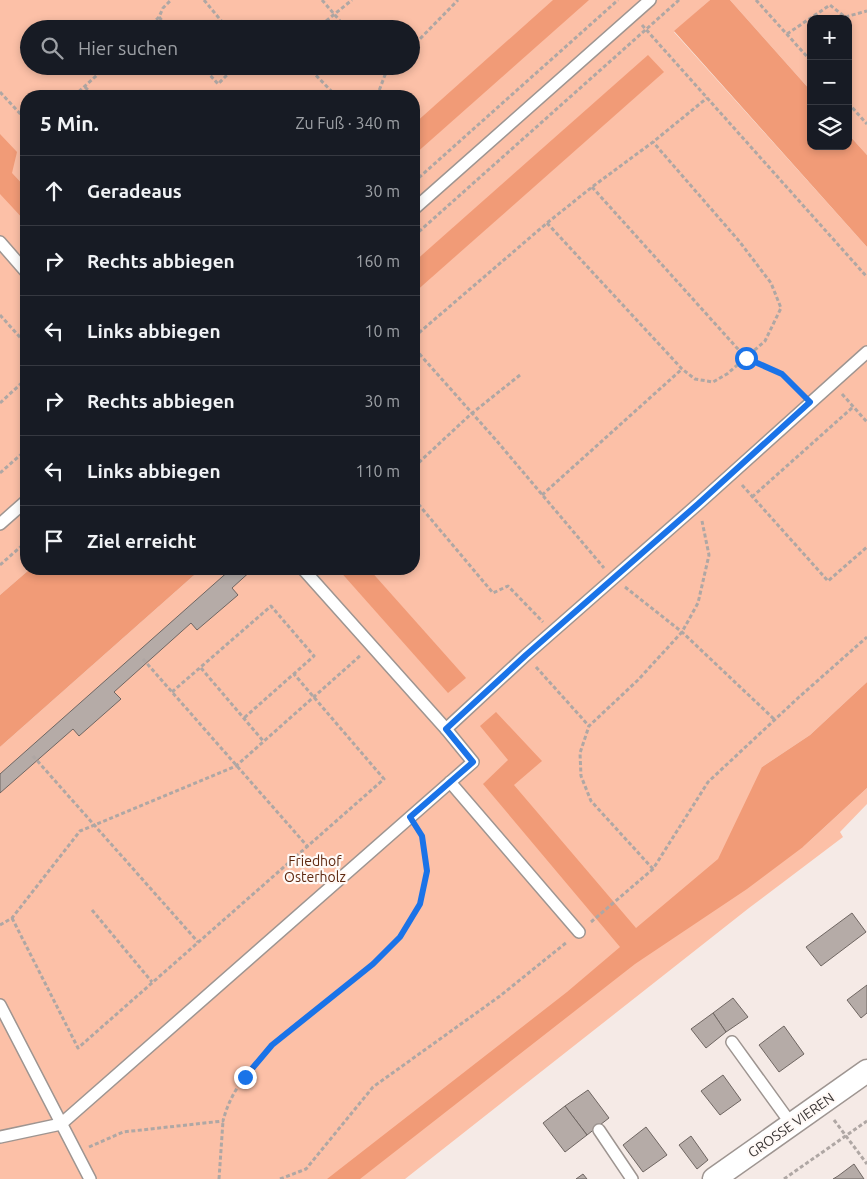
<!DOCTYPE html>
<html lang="de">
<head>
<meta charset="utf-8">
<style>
	body { margin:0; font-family:Ubuntu,sans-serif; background:#20242c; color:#f1f3f6 }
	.controls { position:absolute; right:15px; top:15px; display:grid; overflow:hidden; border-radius:10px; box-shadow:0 2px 8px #0003 }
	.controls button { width:45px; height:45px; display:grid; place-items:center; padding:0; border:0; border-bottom:1px solid #363941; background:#171b24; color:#f1f3f6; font:25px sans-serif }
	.stop { position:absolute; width:15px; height:15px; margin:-11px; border:4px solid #1a73e8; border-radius:50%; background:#fff }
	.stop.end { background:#1a73e8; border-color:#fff; box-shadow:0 1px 5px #0008 }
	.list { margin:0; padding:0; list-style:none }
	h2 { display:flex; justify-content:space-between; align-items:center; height:65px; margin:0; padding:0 20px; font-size:21px }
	h2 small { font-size:16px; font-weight:400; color:#9ea1a6 }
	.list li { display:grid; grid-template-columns:32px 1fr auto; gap:15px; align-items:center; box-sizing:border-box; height:70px; padding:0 20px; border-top:1px solid #363941 }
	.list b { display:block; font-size:19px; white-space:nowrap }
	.list em { font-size:16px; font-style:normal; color:#9ea1a6 }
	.icon { flex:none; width:28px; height:28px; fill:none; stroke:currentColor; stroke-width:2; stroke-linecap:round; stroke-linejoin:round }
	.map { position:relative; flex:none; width:867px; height:1179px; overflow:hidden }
	.search { position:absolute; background:#171b24; box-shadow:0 2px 8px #0003; left:20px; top:20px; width:400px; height:55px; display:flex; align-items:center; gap:12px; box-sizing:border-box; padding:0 18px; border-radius:28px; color:#9ea1a6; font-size:19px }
	.panel { position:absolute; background:#171b24; box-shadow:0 2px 8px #0003; left:20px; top:90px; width:400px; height:485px; border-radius:20px }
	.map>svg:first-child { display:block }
	.green { fill:#fcc0a7; fill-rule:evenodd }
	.water { fill:#f19b77 }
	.building { fill:#b5aba7; stroke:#6f6662 }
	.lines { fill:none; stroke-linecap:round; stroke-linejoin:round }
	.service-casing { stroke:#9e9591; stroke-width:14 }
	.minor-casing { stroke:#9e9591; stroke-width:25 }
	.path { stroke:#afa7a4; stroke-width:3; stroke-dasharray:4 2.5; stroke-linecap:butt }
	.service { stroke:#fff; stroke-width:11 }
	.minor { stroke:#fff; stroke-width:22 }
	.route { stroke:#1a73e8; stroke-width:6 }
	.labels { text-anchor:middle; stroke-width:4.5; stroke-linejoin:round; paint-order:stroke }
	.park-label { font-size:14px; fill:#5e280f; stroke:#fff9f6 }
	.street-label { font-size:14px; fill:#3a3635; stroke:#fff9f6 }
</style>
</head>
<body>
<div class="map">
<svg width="867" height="1179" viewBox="0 0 867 1179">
	<rect width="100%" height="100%" fill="#f5eae6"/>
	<g class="green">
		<path d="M0,0h710l-36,32 193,215v435l-57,53 -48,32 41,80 64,-59v16l-27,28 3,5 -94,71 -344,271h-405v-432l201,-178h213v-473h-388v473h4l-30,26zM29,29h382v37h-382z"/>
		<polygon points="730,0 867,0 867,155 848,134 848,19 811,19 811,91"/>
	</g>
	<g class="water">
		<polygon points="553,0 589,0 414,155 414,124"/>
		<polygon points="710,0 730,0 811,91 811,146 848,146 848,134 867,155 867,247 674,31"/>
		<polygon points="648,55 664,72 414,293 414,262"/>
		<polygon points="0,134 17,152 12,173 26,188 26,222 0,194"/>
		<polygon points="30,569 201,569 0,747 0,595"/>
		<polygon points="338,569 369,569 466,678 448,693"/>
		<polygon points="867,682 867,788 803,847 747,889 635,964 360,1179 327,1179 567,992 620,947 483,784 508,760 480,726 496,712 542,761 514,785 636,928 718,859 762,767 810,735"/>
	</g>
	<g class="building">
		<polygon points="231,569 253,569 232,588 238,595 197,630 191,623 114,692 121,699 79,736 73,729 0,793 0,774"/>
		<polygon points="852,913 866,932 821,966 806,947"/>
		<polygon points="867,985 867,1013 861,1018 847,1000"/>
		<polygon points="733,998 748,1017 726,1032 713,1013"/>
		<polygon points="713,1013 726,1032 706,1048 691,1029"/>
		<polygon points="784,1026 804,1054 779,1072 759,1045"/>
		<polygon points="723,1075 741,1100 720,1115 701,1091"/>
		<polygon points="588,1090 609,1118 587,1135 565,1106"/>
		<polygon points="565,1106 587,1135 565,1152 543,1123"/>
		<polygon points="646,1127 667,1155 643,1172 623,1145"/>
		<polygon points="691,1136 708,1160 697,1169 679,1145"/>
		<polygon points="854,1164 864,1179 833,1179 838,1176"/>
		<polygon points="583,1174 587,1179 576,1179"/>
	</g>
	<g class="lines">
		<defs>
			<g id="service">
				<polyline points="414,209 650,0"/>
				<polyline points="0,242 26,272"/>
				<polyline points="0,524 26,501"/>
				<polyline points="303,569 446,729"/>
				<polyline points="450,782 579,932"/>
				<polyline points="0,1005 90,1179"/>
				<polyline points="732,1042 792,1125"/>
				<polyline points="599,1130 632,1179"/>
				<polyline points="0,1137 61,1124 473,762 446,729 526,655 698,504 867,352"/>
			</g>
			<polyline id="minor" points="714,1179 867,1071"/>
		</defs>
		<use href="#service" class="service-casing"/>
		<use href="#minor" class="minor-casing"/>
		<g class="path">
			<polyline points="204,0 228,29"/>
			<polyline points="322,0 347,29"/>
			<polyline points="756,0 811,61"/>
			<polyline points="159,17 169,29"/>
			<polyline points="642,25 867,277"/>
			<polyline points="147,29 159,17 163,8 171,0"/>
			<polyline points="316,29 352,0"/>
			<polyline points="787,34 830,5 845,17 867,11"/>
			<polyline points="411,48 458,0"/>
			<polyline points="202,66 218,84 236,66"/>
			<polyline points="307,66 336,96"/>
			<polyline points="378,66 385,75"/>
			<polyline points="85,87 94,96"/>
			<polyline points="0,92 26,120"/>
			<polyline points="74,96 107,66"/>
			<polyline points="377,96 385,75 394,66"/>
			<polyline points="848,103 867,124"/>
			<polyline points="414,182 618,0"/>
			<polyline points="592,187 746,358 783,374 801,393"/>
			<polyline points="547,223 682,369 695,379 713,382 727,374 765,341 781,308 771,283 739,241 653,142"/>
			<polyline points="414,236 679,0"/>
			<polyline points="21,246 26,241"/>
			<polyline points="0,315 26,344"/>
			<polyline points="414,337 547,223 592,187 653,142 707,98"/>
			<polyline points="415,349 496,440 604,568"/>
			<polyline points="842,394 867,422"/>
			<polyline points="0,403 26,379"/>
			<polyline points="414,467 471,414 520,375"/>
			<polyline points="0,473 26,450"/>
			<polyline points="742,485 828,581 867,547"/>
			<polyline points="542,495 682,369"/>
			<polyline points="752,497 853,407"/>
			<polyline points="414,499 493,593 508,586 543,622"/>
			<polyline points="0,565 26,542"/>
			<polyline points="625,587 682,632 775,720"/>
			<polyline points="143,659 308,847"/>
			<polyline points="536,667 589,726"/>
			<polyline points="201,668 264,742"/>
			<polyline points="172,692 271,606 314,656 244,718"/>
			<polyline points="33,756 198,942"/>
			<polyline points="653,869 591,801 581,776 580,753 589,726 638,680 682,632 698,603 709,555 702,521"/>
			<polyline points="92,910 152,982"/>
			<polyline points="12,918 78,1048 384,779 294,674"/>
			<polyline points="591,922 653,869 708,782 798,698 867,637"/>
			<polyline points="0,925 12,918 80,831 236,766 361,655"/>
			<polyline points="834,1120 867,1164"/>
			<path d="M89,1147l34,-15 100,-11c7,-29 28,-55 49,-76 50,-49 164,-103 153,-185 -1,-11 -1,-21 -6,-30"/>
			<polyline points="219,1179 223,1121"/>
			<polyline points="280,1179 306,1169 373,1087 500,996 567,942"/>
			<polyline points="784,1179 867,1121"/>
		</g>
		<use href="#service" class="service"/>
		<use href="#minor" class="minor"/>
	</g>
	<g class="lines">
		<polyline class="route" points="245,1077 272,1045 373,964 400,937 420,904 427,871 422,836 410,817 473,762 446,729 526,655 698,504 810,402 782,374 746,358"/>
	</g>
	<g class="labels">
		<g class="park-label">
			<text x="315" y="866">Friedhof<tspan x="315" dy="16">Osterholz</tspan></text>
		</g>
		<g class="street-label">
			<text transform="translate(791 1125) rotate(-35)" y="5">GROSSE VIEREN</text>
		</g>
	</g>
</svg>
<div class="controls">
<button>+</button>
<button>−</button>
<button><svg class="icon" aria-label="layers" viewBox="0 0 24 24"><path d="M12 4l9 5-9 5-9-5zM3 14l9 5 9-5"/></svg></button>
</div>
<div class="stop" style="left:746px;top:358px"></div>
<div class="stop end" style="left:245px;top:1077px"></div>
<div class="search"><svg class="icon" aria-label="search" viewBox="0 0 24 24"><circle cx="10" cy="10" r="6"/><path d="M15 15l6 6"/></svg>Hier suchen</div>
<section class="panel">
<h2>5 Min.<small>Zu Fuß · 340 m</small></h2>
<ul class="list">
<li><svg class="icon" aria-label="ahead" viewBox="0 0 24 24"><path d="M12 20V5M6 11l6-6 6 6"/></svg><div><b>Geradeaus</b></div><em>30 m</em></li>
<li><svg class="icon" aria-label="right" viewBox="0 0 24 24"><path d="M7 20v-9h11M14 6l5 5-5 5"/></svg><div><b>Rechts abbiegen</b></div><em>160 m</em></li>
<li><svg class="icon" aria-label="left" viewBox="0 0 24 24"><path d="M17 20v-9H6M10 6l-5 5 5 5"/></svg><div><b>Links abbiegen</b></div><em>10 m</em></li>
<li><svg class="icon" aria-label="right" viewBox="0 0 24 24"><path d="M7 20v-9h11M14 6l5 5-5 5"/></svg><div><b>Rechts abbiegen</b></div><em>30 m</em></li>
<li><svg class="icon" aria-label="left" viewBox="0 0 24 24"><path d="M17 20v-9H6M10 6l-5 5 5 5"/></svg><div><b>Links abbiegen</b></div><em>110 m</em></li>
<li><svg class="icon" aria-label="arrive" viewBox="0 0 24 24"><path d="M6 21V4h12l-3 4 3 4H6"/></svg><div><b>Ziel erreicht</b></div></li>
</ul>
</section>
</div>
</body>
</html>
